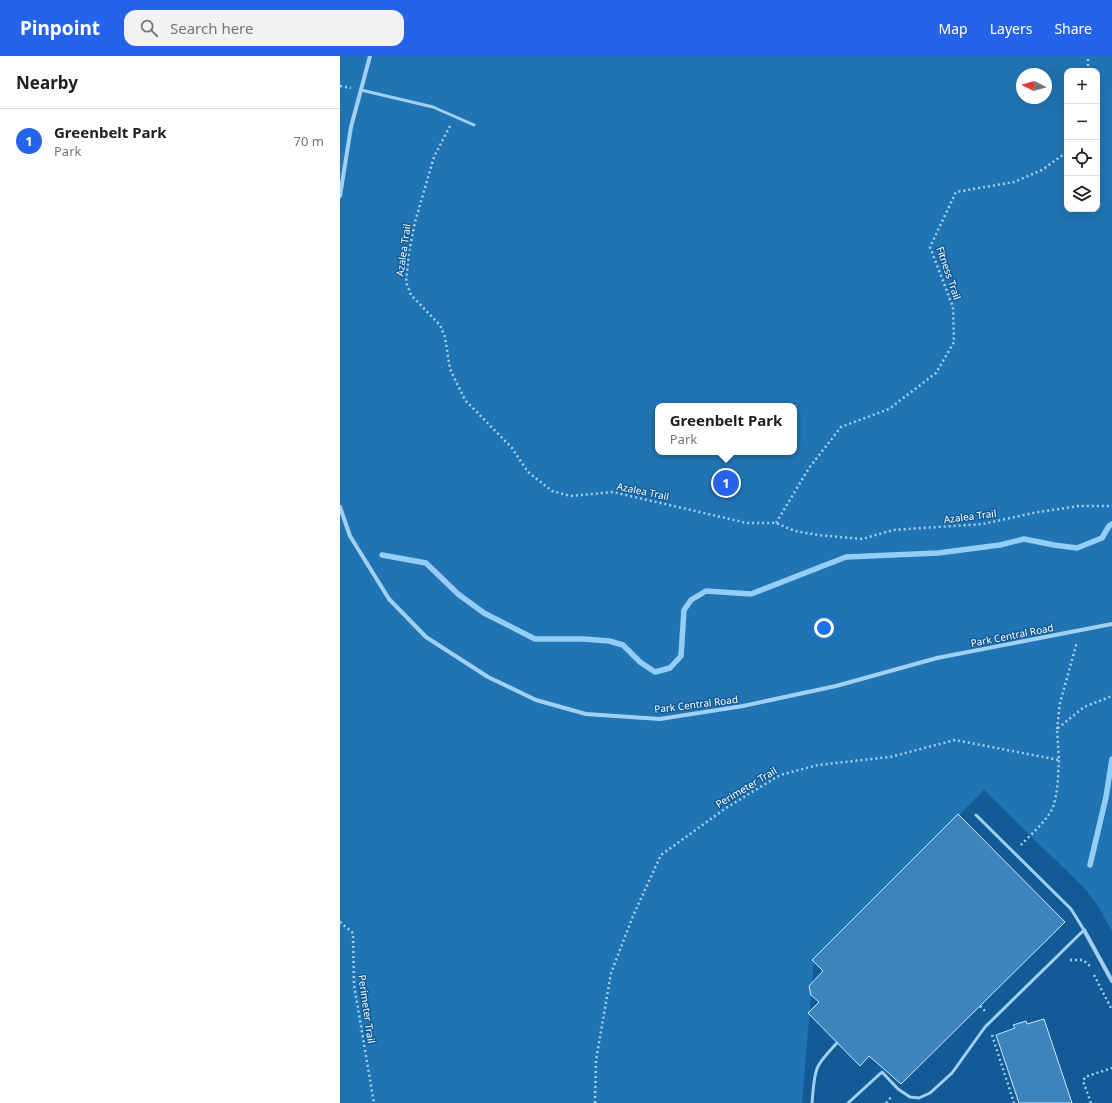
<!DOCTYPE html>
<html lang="en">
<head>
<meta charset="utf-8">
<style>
	body { margin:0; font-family:"Noto Sans",sans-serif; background:#f2f2f2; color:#202124 }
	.controls { position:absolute; right:12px; top:12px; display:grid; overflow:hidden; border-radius:8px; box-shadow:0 4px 16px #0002 }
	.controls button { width:36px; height:36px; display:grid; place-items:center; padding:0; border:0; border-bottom:1px solid #e0e0e0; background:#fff; color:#202124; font:20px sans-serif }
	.compass { position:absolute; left:676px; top:12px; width:36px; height:36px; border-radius:50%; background:#fff; box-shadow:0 4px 16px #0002; rotate:275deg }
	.you { position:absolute; left:484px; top:572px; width:14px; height:14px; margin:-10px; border:3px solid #fff; border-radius:50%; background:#1a73e8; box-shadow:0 0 0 6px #1a73e833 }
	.badge { display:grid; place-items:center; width:26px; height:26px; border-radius:50%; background:#2563eb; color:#fff; font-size:13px; font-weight:700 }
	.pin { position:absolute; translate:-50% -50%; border:2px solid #fff; box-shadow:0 1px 4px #0006 }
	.popup { position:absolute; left:315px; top:347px; width:142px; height:52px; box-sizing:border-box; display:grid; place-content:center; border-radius:8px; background:#fff; filter:drop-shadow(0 1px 3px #0005); font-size:13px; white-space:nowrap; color:#757577 }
	.popup b { font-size:15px; color:#202124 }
	.popup::after { content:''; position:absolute; left:50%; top:100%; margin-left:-8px; border:8px solid transparent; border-top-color:#fff }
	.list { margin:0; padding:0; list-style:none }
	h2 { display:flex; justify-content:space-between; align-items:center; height:52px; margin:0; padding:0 16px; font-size:17px }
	h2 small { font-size:13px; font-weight:400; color:#757577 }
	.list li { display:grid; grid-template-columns:26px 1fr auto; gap:12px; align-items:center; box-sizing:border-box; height:64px; padding:0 16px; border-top:1px solid #e0e0e0 }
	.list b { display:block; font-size:15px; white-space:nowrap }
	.list p { margin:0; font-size:13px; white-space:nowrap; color:#757577 }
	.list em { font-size:13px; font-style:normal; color:#757577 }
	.icon { flex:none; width:22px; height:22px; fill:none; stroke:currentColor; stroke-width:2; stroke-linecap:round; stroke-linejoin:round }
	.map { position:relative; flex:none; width:772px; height:1047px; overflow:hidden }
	header { display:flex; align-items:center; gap:24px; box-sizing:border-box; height:56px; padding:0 20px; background:#2563eb; color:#fff }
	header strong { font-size:19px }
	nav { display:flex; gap:22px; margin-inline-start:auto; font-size:14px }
	.search { width:280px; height:36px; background:#f2f2f2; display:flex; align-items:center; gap:10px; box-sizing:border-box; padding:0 14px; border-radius:12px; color:#757577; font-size:15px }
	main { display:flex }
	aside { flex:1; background:#fff }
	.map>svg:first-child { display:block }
	.green { fill:#2174b3; fill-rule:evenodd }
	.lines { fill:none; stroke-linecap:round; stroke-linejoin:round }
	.stream { stroke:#94cdf6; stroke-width:5.5 }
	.building { fill:#3b84be; stroke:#cae7fd }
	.path { stroke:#a2d0f3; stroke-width:2.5; stroke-dasharray:2 3; stroke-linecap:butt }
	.lane { stroke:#a2d0f3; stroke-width:3 }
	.street { stroke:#a2d0f3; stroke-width:4 }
	.labels { text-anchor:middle; stroke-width:3; stroke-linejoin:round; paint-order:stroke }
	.street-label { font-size:10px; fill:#fff; stroke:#125b96 }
</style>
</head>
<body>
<header>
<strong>Pinpoint</strong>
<div class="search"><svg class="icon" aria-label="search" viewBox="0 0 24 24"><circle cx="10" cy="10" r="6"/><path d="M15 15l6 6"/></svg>Search here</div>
<nav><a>Map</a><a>Layers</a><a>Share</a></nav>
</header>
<main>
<aside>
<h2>Nearby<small></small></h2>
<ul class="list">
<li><span class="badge">1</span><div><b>Greenbelt Park</b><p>Park</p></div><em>70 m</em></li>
</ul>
</aside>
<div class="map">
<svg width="772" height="1047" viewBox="0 0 772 1047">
	<rect width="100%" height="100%" fill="#125b96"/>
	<path class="green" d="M0,0h772v876l-12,-23 -13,-18 -103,-101 -170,170 -12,143h-462zM727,15h30v138h-30zM682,18h24v24h-24zM318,350h136v46h-136z"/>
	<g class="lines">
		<g class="stream">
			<polyline points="42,499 86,507 118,538 144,557 195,583 244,583 269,585 283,589 300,606 315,616 330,612 341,600 344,554 351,544 366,535 411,538 506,501 598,497 660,489 684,483 714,489 737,492 762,482 769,470 772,468"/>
			<polyline points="750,809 766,741 772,703"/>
		</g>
	</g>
	<g class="building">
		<polygon points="618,758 725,866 561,1028 529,1000 520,1010 468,957 479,946 471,939 469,930 483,915 472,904"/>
		<polygon points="704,963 732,1047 679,1047 656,979 675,972 673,969 686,965 687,968"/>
	</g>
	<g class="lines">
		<g class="path">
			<polyline points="748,15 748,0"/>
			<polyline points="0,30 11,32"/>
			<polyline points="110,70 94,101 75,166 69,196 66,226 71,239 100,269 105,281 110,313 125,344 172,392 188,416 212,435 231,440 273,436 407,467 436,467 455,475 478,479 522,483 553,474 643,468 693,457 738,450 772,450"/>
			<polyline points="436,467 469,412 501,371 549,353 596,317 614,286 613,251 590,191 616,136 674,126 702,114 727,96"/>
			<polyline points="717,673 720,647 737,586"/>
			<path d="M681,789c10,-11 26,-24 32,-38 5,-14 5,-32 6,-47"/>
			<polyline points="0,866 13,877 14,929 34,1047"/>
			<polyline points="730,904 743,904 750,910"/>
			<polyline points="754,919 772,954"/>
			<polyline points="640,950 647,957"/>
			<polyline points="652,979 674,1047"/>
			<polyline points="255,1047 256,1004 271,917 293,860 321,799 386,752 440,719 478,709 550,701 615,684 719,704 717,673 744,651 772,640"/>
			<polyline points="546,1047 552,1040"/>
			<polyline points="751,1047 743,1025 745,1021 772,1012"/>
		</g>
		<g class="lane">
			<polyline points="21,34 93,51 134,69"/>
			<path d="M472,1047c3,-34 1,-35 25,-60"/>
			<polyline points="508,1047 542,1016 558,1033 570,1041 579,1042 590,1037 612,1017 645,971 744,874 731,853 636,759"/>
		</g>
		<g class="street">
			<polyline points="0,140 11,71 30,0"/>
			<polyline points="0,451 10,480 49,543 86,581 148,621 196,644 246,658 320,663 403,650 496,630 597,602 772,568"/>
			<polyline points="744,874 772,925"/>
		</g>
	</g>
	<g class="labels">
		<g class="street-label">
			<text transform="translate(63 194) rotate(-82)" y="4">Azalea Trail</text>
			<text transform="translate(609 217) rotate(71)" y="4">Fitness Trail</text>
			<text transform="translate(303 435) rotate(12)" y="4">Azalea Trail</text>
			<text transform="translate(630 460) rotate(-7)" y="4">Azalea Trail</text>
			<text transform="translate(672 579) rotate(-11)" y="4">Park Central Road</text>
			<text transform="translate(356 648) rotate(-7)" y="4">Park Central Road</text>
			<text transform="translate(406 731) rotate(-31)" y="4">Perimeter Trail</text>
			<text transform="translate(27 953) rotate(82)" y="4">Perimeter Trail</text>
		</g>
	</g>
</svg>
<div class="controls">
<button>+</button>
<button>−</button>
<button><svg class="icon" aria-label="locate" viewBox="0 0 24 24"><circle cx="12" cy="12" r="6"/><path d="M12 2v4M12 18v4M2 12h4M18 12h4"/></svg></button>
<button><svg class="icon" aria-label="layers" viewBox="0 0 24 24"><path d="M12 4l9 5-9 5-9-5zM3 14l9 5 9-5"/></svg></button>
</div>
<svg class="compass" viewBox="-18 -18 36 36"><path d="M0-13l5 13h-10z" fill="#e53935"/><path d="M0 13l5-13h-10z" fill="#757577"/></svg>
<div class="you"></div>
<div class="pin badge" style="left:386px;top:427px">1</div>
<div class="popup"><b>Greenbelt Park</b>Park</div>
</div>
</main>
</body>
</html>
